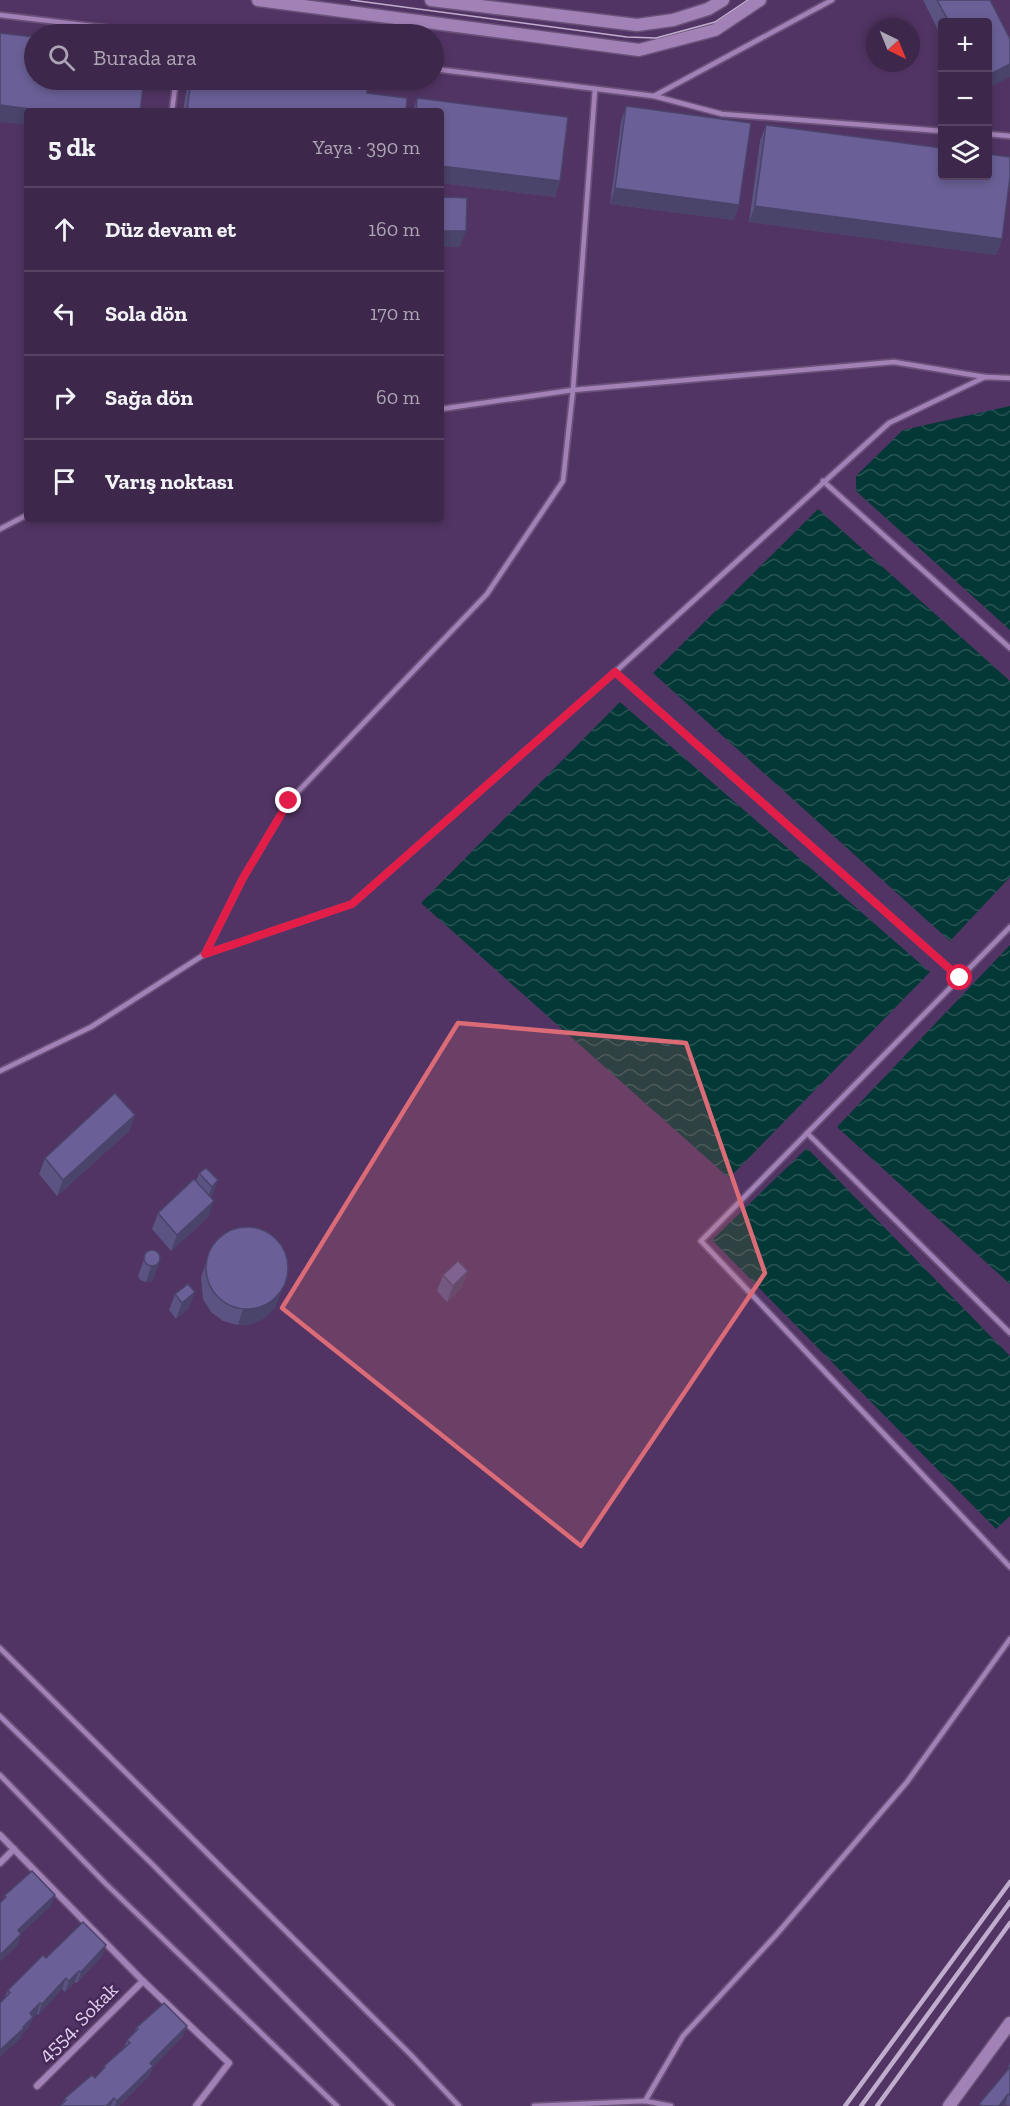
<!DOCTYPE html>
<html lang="tr">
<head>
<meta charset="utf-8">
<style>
	body { margin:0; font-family:"Zilla Slab",serif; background:#483354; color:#f1f3f6 }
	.controls { position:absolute; right:18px; top:18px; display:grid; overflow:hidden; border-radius:6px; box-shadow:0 3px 9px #0003 }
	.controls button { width:54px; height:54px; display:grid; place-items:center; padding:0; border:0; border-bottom:2px solid #564462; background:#3d274a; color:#f1f3f6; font:30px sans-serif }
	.compass { position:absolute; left:866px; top:18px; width:54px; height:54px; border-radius:50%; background:#3d274a; box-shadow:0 3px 9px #0003; rotate:137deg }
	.stop { position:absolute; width:18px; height:18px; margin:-14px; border:4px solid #e11d48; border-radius:50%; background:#fff }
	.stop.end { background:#e11d48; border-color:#fff; box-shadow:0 2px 6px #0008 }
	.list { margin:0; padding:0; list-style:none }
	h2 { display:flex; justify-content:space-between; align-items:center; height:78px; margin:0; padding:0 24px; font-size:26px }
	h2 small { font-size:20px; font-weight:400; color:#ada5b5 }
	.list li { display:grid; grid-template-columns:39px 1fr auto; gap:18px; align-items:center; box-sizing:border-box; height:84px; padding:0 24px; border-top:2px solid #564462 }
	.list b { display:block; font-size:22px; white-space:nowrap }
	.list em { font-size:20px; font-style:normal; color:#ada5b5 }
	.icon { flex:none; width:33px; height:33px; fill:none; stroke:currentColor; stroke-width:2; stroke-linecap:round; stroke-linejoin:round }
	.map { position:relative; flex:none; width:1010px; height:2106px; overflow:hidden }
	.search { position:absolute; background:#3d274a; box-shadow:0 3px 9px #0003; left:24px; top:24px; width:420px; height:66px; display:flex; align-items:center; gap:15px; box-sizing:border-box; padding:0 21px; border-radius:33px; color:#ada5b5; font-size:22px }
	.panel { position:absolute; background:#3d274a; box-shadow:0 3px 9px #0003; left:24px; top:108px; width:420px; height:414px; border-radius:6px }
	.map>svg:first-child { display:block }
	.water { fill:url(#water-waves) }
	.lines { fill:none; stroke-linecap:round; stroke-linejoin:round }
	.lane-casing { stroke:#6a5179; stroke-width:8 }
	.street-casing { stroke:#6a5179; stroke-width:9 }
	.secondary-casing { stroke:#6a5179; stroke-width:15 }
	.lane { stroke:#a281b7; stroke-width:4.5 }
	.street { stroke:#a281b7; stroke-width:6 }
	.secondary { stroke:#a281b7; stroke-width:12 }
	.tram { stroke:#c0accd; stroke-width:1.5 }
	.rail { stroke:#c0accd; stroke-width:4.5 }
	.wall { fill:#5b5382 }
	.shaded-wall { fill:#4a436a }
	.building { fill:#6a6097; stroke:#4a436a; stroke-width:1.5 }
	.route { stroke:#e11d48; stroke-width:8 }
	.marked { fill:#db6c77; fill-opacity:0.2; stroke:#db6c77; stroke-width:4.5; stroke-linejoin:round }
	.labels { text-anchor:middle; stroke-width:5; stroke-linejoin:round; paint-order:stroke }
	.street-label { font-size:20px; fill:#e2d1ee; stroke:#462958 }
</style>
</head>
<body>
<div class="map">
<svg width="1010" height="2106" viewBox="0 0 1010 2106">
	<defs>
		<pattern id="water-waves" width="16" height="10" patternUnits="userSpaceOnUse" patternTransform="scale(1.5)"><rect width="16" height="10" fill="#043836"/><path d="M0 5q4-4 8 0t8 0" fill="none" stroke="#285453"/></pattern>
	</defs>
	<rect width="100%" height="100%" fill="#513463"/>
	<g class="water">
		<polygon points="1010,406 1010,630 856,491 856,476 903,430"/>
		<polygon points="818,509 1010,681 1010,877 950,941 653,673"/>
		<polygon points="620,702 930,972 729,1178 421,903"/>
		<polygon points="1010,945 1010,1284 837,1127"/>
		<polygon points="807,1148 1010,1356 1010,1516 996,1529 712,1240"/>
	</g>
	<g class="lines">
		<defs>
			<g id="lane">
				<polyline points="0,15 159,34"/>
				<polyline points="434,69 654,96 832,0"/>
				<polyline points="654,96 722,114 942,131"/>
				<polyline points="172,111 176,80"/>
				<polyline points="988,134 1010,136"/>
				<polyline points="441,409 573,390 894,362 985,377"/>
				<polyline points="823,481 1010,648"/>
				<polyline points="0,529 27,515"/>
				<polyline points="615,672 960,978"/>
				<polyline points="1010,927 701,1241 1010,1567"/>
				<polyline points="205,954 243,878 289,801 487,594 563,481 573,390 595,89"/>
				<polyline points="0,1071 91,1027 205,954 352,904 615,672 889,423 985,377 1010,378"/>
				<polyline points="807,1133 1010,1333"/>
				<polyline points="0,1648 411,2055 459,2106"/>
				<polyline points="0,1716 151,1863 392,2106"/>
				<polyline points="0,1775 106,1884 337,2106"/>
				<polyline points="645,2101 683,2036 776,1935 907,1782 1010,1639"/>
				<polyline points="534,2106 645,2101 671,2106"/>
			</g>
			<g id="street">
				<polyline points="0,1835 143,1981 229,2063 196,2106"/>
				<polyline points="0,1863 14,1849"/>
				<polyline points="37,2086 143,1981"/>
			</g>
			<g id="secondary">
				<polyline points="258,0 639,50 715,30 760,0"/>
				<polyline points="431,0 637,25 673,20 708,9 723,0"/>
				<polyline points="949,2106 1010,2023"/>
			</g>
		</defs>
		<use href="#lane" class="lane-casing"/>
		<use href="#street" class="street-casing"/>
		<use href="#secondary" class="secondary-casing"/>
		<use href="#lane" class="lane"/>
		<use href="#street" class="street"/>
		<use href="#secondary" class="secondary"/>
		<polyline class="tram" points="351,0 627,37 656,38 715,22 748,0"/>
		<g class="rail">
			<polyline points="845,2106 1010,1882"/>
			<polyline points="861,2106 1010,1902"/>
			<polyline points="877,2106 1010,1923"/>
		</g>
	</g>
	<g class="wall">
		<polygon points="923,0 990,0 987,22 942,22 942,38"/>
		<polygon points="188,80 351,80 367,93 406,111 183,111"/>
		<polygon points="417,98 568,117 560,181 555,197 441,183 441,111 413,111"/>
		<polygon points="626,106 739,205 734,220 610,204 621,122"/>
		<polygon points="766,125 1002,239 996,255 749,222 760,141"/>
		<polygon points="135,1115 129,1131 57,1196 39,1174 45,1158"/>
		<polygon points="199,1173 218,1180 211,1198 208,1217 171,1251 152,1229 158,1213 196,1181"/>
		<polygon points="212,1247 276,1306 266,1317 253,1324 238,1325 223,1321 211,1312 203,1299 201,1277"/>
		<polygon points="147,1251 161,1258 152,1281 146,1282 140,1280 138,1276"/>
		<polygon points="468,1271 462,1287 447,1302 437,1291 443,1275"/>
		<polygon points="175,1294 189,1308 176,1319 169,1310"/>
		<polygon points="102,1956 77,1983 75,1982 65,1992 62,1989 38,2015 37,2014 33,2017 29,2027 21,2035 20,2039 4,1999 8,1990 46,1958"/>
		<polygon points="187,2026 183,2036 153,2067 149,2076 119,2106 60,2106 63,2102 65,2098 95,2078 102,2071 104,2066 124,2048 127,2040 135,2032 136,2028"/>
		<polygon points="1010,2063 1010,2106 1005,2105 1004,2106 979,2106 1007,2070"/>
	</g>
	<g class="shaded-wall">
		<polygon points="1010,64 1010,77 987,89 987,76"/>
		<polygon points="0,105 46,111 27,111 27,125 0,122"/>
		<polygon points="441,166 560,181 555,197 441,183"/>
		<polygon points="615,188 739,205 734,220 610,204"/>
		<polygon points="755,206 1002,239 996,255 749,222"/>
		<polygon points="441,231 466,231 460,247 441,247"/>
		<polygon points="135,1115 129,1131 57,1196 63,1180"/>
		<polygon points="218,1180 212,1196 206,1202 212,1187"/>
		<polygon points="214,1201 208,1217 171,1251 177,1235"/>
		<polygon points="161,1258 152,1281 146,1282 151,1267"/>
		<polygon points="468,1271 462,1287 447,1302 453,1286"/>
		<polygon points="287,1276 276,1306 266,1317 253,1324 238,1325 243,1309"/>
		<polygon points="195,1292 189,1308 176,1319 182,1303"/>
		<polygon points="55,1895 51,1906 21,1934 18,1945 0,1962 0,1955 18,1930"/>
		<polygon points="106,1945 102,1956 77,1983 81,1972"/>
		<polygon points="79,1971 75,1982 65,1992 69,1981"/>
		<polygon points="66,1978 62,1989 38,2015 42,2004"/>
		<polygon points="40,2003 37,2014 33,2017 29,2027 21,2035 20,2039 0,2057 0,2050 30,2013"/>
		<polygon points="187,2026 183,2036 153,2067 149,2076 119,2106 115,2106 117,2101 150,2063"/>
		<polygon points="1008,2094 1005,2105 1004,2106 999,2106"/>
		<polygon points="114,2098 111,2106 106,2106"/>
	</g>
	<g class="building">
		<polygon points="937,0 990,0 1010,39 1010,64 987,76 987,22 949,22"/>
		<polygon points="0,33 34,37 34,80 144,80 140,111 46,111 0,105"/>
		<polygon points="191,80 351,80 368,82 367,93 407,98 406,111 187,111"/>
		<polygon points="417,98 568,117 560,181 441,166 441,111 416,111"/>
		<polygon points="626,106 751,123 739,205 615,188"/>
		<polygon points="766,125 942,148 942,176 987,176 987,154 1010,157 1010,177 1002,239 755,206"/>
		<polygon points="441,197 467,198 466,231 441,231"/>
		<polygon points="115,1093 135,1115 63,1180 45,1158"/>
		<polygon points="206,1168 218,1180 212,1187 199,1173"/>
		<polygon points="194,1179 214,1201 177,1235 158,1213"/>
		<circle cx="247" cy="1268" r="41"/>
		<circle cx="152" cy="1258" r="8"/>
		<polygon points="458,1261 468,1271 453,1286 443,1275"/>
		<polygon points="188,1284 195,1292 182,1303 175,1294"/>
		<polygon points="32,1871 55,1895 18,1930 21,1934 0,1955 0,1903 6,1897 4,1896"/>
		<polygon points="83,1922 106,1945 81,1972 79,1971 69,1981 66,1978 42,2004 40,2003 30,2013 33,2017 23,2027 24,2028 0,2050 0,2003 10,1993 8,1990 43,1955 46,1958"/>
		<polygon points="164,2003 187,2026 150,2063 153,2066 117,2101 114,2098 106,2106 60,2106 66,2100 65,2098 92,2075 95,2078 105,2067 104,2066 130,2043 127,2040 138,2029 136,2028"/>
		<polygon points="1010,2067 1010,2095 1008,2094 999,2106 982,2106 979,2104"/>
	</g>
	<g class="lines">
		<polyline class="route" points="289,801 243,878 205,954 352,904 615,672 960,978"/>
	</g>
	<path class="marked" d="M458,1023l228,20 79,230 -184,273 -299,-238z"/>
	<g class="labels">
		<g class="street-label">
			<text transform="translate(78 2022) rotate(-45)" y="7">4554. Sokak</text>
		</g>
	</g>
</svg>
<div class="controls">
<button>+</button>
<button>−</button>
<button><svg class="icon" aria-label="layers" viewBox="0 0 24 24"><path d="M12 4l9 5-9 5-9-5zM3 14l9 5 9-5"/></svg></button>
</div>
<svg class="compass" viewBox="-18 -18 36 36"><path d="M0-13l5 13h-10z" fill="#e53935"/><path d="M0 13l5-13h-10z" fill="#ada5b5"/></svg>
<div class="stop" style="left:960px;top:978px"></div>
<div class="stop end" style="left:289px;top:801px"></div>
<div class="search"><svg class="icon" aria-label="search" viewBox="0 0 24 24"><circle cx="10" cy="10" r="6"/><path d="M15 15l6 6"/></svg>Burada ara</div>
<section class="panel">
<h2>5 dk<small>Yaya · 390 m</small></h2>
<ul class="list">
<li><svg class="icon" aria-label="ahead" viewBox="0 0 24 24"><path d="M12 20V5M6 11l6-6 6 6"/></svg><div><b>Düz devam et</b></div><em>160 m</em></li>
<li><svg class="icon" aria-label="left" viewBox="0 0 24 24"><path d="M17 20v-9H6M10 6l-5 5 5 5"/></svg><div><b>Sola dön</b></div><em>170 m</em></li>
<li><svg class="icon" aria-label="right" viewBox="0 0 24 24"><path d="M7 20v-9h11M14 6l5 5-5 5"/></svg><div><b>Sağa dön</b></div><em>60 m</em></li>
<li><svg class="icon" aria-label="arrive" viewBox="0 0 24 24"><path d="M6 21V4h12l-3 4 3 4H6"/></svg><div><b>Varış noktası</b></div></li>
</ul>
</section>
</div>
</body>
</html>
